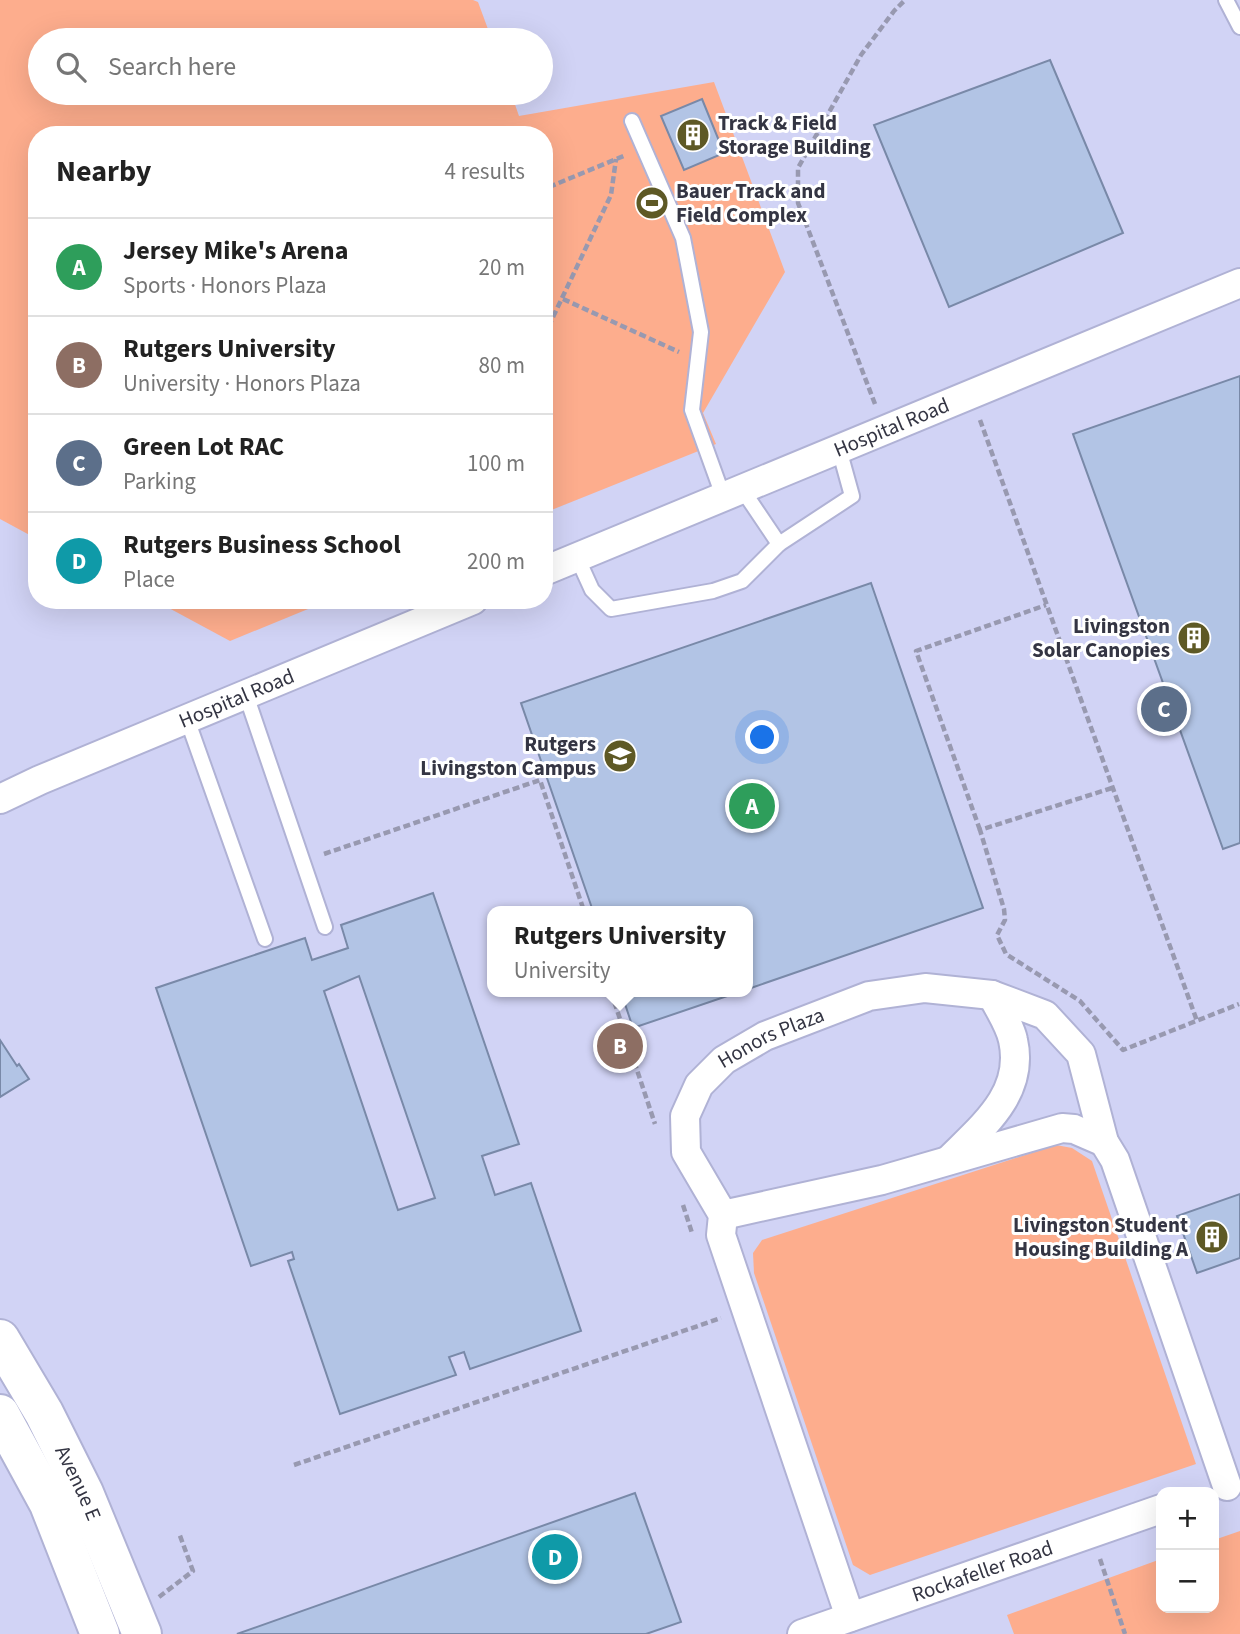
<!DOCTYPE html>
<html lang="en">
<head>
<meta charset="utf-8">
<style>
	body { margin:0; font-family:"Source Sans 3",sans-serif; background:#f2f2f2; color:#222 }
	.controls { position:absolute; right:21px; bottom:21px; display:grid; overflow:hidden; border-radius:14px; box-shadow:0 7px 28px #0002 }
	.controls button { width:63px; height:63px; display:grid; place-items:center; padding:0; border:0; border-bottom:2px solid #e0e0e0; background:#fff; color:#222; font:35px sans-serif }
	.you { position:absolute; left:763px; top:738px; width:24px; height:24px; margin:-18px; border:5px solid #fff; border-radius:50%; background:#1a73e8; box-shadow:0 0 0 10px #1a73e833 }
	.badge { display:grid; place-items:center; width:46px; height:46px; border-radius:50%; background:#ea580c; color:#fff; font-size:23px; font-weight:700 }
	.pin { position:absolute; translate:-50% -50%; border:4px solid #fff; box-shadow:0 2px 7px #0006 }
	.popup { position:absolute; left:487px; top:906px; width:266px; height:91px; box-sizing:border-box; display:grid; place-content:center; border-radius:14px; background:#fff; filter:drop-shadow(0 2px 5px #0005); font-size:23px; white-space:nowrap; color:#767676 }
	.popup b { font-size:26px; color:#222 }
	.popup::after { content:''; position:absolute; left:50%; top:100%; margin-left:-14px; border:14px solid transparent; border-top-color:#fff }
	.list { margin:0; padding:0; list-style:none }
	h2 { display:flex; justify-content:space-between; align-items:center; height:91px; margin:0; padding:0 28px; font-size:30px }
	h2 small { font-size:23px; font-weight:400; color:#767676 }
	.list li { display:grid; grid-template-columns:46px 1fr auto; gap:21px; align-items:center; box-sizing:border-box; height:98px; padding:0 28px; border-top:2px solid #e0e0e0 }
	.list b { display:block; font-size:26px; white-space:nowrap }
	.list p { margin:0; font-size:23px; white-space:nowrap; color:#767676 }
	.list em { font-size:23px; font-style:normal; color:#767676 }
	.icon { flex:none; width:38px; height:38px; fill:none; stroke:currentColor; stroke-width:2; stroke-linecap:round; stroke-linejoin:round }
	.map { position:relative; flex:none; width:1240px; height:1634px; overflow:hidden }
	.search { position:absolute; background:#fff; box-shadow:0 7px 28px #0002; left:28px; top:28px; width:525px; height:77px; display:flex; align-items:center; gap:18px; box-sizing:border-box; padding:0 24px; border-radius:38px; color:#767676; font-size:26px }
	.panel { position:absolute; background:#fff; box-shadow:0 7px 28px #0002; left:28px; top:126px; width:525px; height:483px; border-radius:28px }
	.map>svg:first-child { display:block }
	.built { fill:#d1d3f5; fill-rule:evenodd }
	.green { fill:#fdad8d }
	.building { fill:#b2c4e5; stroke:#7989a8; stroke-width:2; fill-rule:evenodd }
	.lines { fill:none; stroke-linecap:round; stroke-linejoin:round }
	.lane-casing { stroke:#b0b2d5; stroke-width:18 }
	.street-casing { stroke:#b0b2d5; stroke-width:32 }
	.secondary-casing { stroke:#b0b2d5; stroke-width:42 }
	.path { stroke:#9899b0; stroke-width:4.5; stroke-dasharray:7 3.5; stroke-linecap:butt }
	.lane { stroke:#fff; stroke-width:14 }
	.street { stroke:#fff; stroke-width:28 }
	.secondary { stroke:#fff; stroke-width:38 }
	.labels { text-anchor:middle; stroke-width:6; stroke-linejoin:round; paint-order:stroke }
	.poi-label { font-size:21px; font-weight:bold; fill:#343543; stroke:#fff; text-anchor:end }
	.street-label { font-size:21px; fill:#343543; stroke:#fff }
</style>
</head>
<body>
<div class="map">
<svg width="1240" height="1634" viewBox="0 0 1240 1634">
	<rect width="100%" height="100%" fill="#dee0fd"/>
	<path class="built" d="M0,0h1240v1634h-1240zM40,40h501v53h-501zM37,135h507v465h-507zM492,911h256v81h-256zM1161,1492h53v116h-53z"/>
	<g class="green">
		<polygon points="0,0 473,0 478,2 492,40 40,40 40,93 511,93 519,116 714,82 785,272 703,413 716,444 544,513 544,135 37,135 37,539 0,519"/>
		<polygon points="154,600 330,600 230,641"/>
		<polygon points="1056,1145 1072,1148 1092,1161 1196,1464 870,1575 853,1565 754,1273 753,1253 762,1240"/>
		<polygon points="1240,1531 1240,1634 1014,1634 1007,1615 1161,1559 1161,1608 1214,1608 1214,1540"/>
	</g>
	<g class="building">
		<polygon points="1050,60 1123,233 949,307 874,125"/>
		<polygon points="702,99 724,153 684,170 661,116"/>
		<polygon points="1240,376 1240,843 1223,849 1073,434"/>
		<polygon points="871,583 983,908 748,989 748,911 593,911 521,703"/>
		<path d="M433,893l86,251 -37,12 13,39 36,-12 50,148 -111,38 -6,-17 -15,5 7,18 -116,39 -52,-153 6,-2 -2,-7 -41,14 -95,-278 149,-50 7,22 36,-12 -7,-23zM359,976l76,222 -37,12 -74,-219z"/>
		<polygon points="621,992 739,992 633,1028"/>
		<polygon points="0,1040 17,1066 19,1064 29,1079 0,1097"/>
		<polygon points="1240,1194 1240,1258 1197,1273 1177,1216"/>
		<polygon points="635,1493 681,1622 646,1634 237,1634"/>
	</g>
	<g class="lines">
		<defs>
			<g id="lane">
				<polyline points="1226,0 1240,27"/>
				<polyline points="632,121 683,238 701,332 692,410 723,496"/>
				<polyline points="742,489 779,544 852,496 839,449"/>
				<polyline points="577,557 592,590 611,609 713,591 742,581 779,544"/>
				<polyline points="246,695 325,927"/>
				<polyline points="187,719 265,939"/>
			</g>
			<g id="street">
				<path id="s1" d="M544,571l696,-288"/>
				<path id="s2" d="M0,799l40,-19 433,-180"/>
				<path d="M949,1160c34,-34 76,-67 64,-120 -3,-15 -14,-31 -21,-45"/>
				<polyline points="723,1215 882,1180 1062,1128 1074,1129 1104,1142"/>
				<path id="s3" d="M850,1617l-129,-382 2,-20 -37,-63 -1,-36 14,-31 25,-25 41,-24 104,-40 56,-8 67,7 53,20 36,39 23,88 11,18 112,326"/>
				<path id="s4" d="M802,1634l359,-125"/>
			</g>
			<g id="secondary">
				<path id="s5" d="M0,1339l44,74 40,80 58,141"/>
				<polyline points="0,1414 49,1504 100,1634"/>
			</g>
		</defs>
		<use href="#lane" class="lane-casing"/>
		<use href="#street" class="street-casing"/>
		<use href="#secondary" class="secondary-casing"/>
		<g class="path">
			<polyline points="549,187 626,155"/>
			<polyline points="563,299 679,352"/>
			<polyline points="544,336 611,195 616,159"/>
			<polyline points="37,354 32,358 37,360"/>
			<polyline points="875,404 798,203 798,168 861,55 894,11 905,0"/>
			<polyline points="980,420 1197,1021"/>
			<polyline points="1112,788 980,830 1004,909 1005,920 997,935 1006,954 1080,1001 1123,1050 1239,1004"/>
			<polyline points="980,830 916,651 1046,605"/>
			<polyline points="324,854 540,780 584,911"/>
			<polyline points="611,992 655,1124"/>
			<polyline points="683,1205 692,1233"/>
			<polyline points="294,1465 721,1318"/>
			<polyline points="1100,1559 1125,1634"/>
			<polyline points="159,1597 193,1571 179,1533"/>
		</g>
		<use href="#lane" class="lane"/>
		<use href="#street" class="street"/>
		<use href="#secondary" class="secondary"/>
	</g>
	<defs>
		<symbol id="building-disc" viewBox="-11 -11 22 22"><circle r="9.5" fill="#5e5925" stroke="#fff"/><path d="M-4-6H4V6H1V3H-1V6H-4ZM-2.5-4.3h1.7v1.8h-1.7ZM.8-4.3h1.7v1.8H.8ZM-2.5-1h1.7V.8h-1.7ZM.8-1h1.7V.8H.8Z" fill="#fff"/></symbol>
		<symbol id="stadium-disc" viewBox="-11 -11 22 22"><circle r="9.5" fill="#5e5925" stroke="#fff"/><path d="M0-5a6.5 5 0 1 0 0 10a6.5 5 0 1 0 0-10ZM-3.5-1.8h7v3.6h-7Z" fill="#fff"/></symbol>
		<symbol id="university-disc" viewBox="-11 -11 22 22"><circle r="9.5" fill="#5e5925" stroke="#fff"/><path d="M0-5L7-2L0 1L-7-2ZM-4 1L0 2.5L4 1V4Q0 6-4 4Z" fill="#fff"/></symbol>
	</defs>
	<g fill-rule="evenodd">
		<use href="#building-disc" x="674" y="116" width="38" height="38"/>
		<use href="#stadium-disc" x="633" y="184" width="38" height="38"/>
		<use href="#building-disc" x="1175" y="619" width="38" height="38"/>
		<use href="#university-disc" x="601" y="737" width="38" height="38"/>
		<use href="#building-disc" x="1193" y="1218" width="38" height="38"/>
	</g>
	<g class="labels">
		<g class="poi-label">
			<text x="718" y="130" text-anchor="start">Track &amp; Field<tspan x="718" dy="24">Storage Building</tspan></text>
			<text x="676" y="198" text-anchor="start">Bauer Track and<tspan x="676" dy="24">Field Complex</tspan></text>
			<text x="1170" y="633">Livingston<tspan x="1170" dy="24">Solar Canopies</tspan></text>
			<text x="596" y="751">Rutgers<tspan x="596" dy="24">Livingston Campus</tspan></text>
			<text x="1188" y="1232">Livingston Student<tspan x="1188" dy="24">Housing Building A</tspan></text>
		</g>
		<g class="street-label">
			<text dy="7" stroke="none"><textPath href="#s1" startOffset="376">Hospital Road</textPath></text>
			<text dy="7" stroke="none"><textPath href="#s2" startOffset="257">Hospital Road</textPath></text>
			<text dy="7" stroke="none"><textPath href="#s3" startOffset="654">Honors Plaza</textPath></text>
			<text dy="7" stroke="none"><textPath href="#s5" startOffset="164">Avenue E</textPath></text>
			<text dy="7" stroke="none"><textPath href="#s4" startOffset="191">Rockafeller Road</textPath></text>
		</g>
	</g>
</svg>
<div class="controls">
<button>+</button>
<button>−</button>
</div>
<div class="you"></div>
<div class="pin badge" style="left:752px;top:806px;background:#2e9e5b">A</div>
<div class="pin badge" style="left:620px;top:1046px;background:#8d6e63">B</div>
<div class="popup"><b>Rutgers University</b>University</div>
<div class="pin badge" style="left:1164px;top:709px;background:#5c6f8a">C</div>
<div class="pin badge" style="left:555px;top:1557px;background:#0f9aa8">D</div>
<div class="search"><svg class="icon" aria-label="search" viewBox="0 0 24 24"><circle cx="10" cy="10" r="6"/><path d="M15 15l6 6"/></svg>Search here</div>
<section class="panel">
<h2>Nearby<small>4 results</small></h2>
<ul class="list">
<li><span class="badge" style="background:#2e9e5b">A</span><div><b>Jersey Mike's Arena</b><p>Sports · Honors Plaza</p></div><em>20 m</em></li>
<li><span class="badge" style="background:#8d6e63">B</span><div><b>Rutgers University</b><p>University · Honors Plaza</p></div><em>80 m</em></li>
<li><span class="badge" style="background:#5c6f8a">C</span><div><b>Green Lot RAC</b><p>Parking</p></div><em>100 m</em></li>
<li><span class="badge" style="background:#0f9aa8">D</span><div><b>Rutgers Business School</b><p>Place</p></div><em>200 m</em></li>
</ul>
</section>
</div>
</body>
</html>
